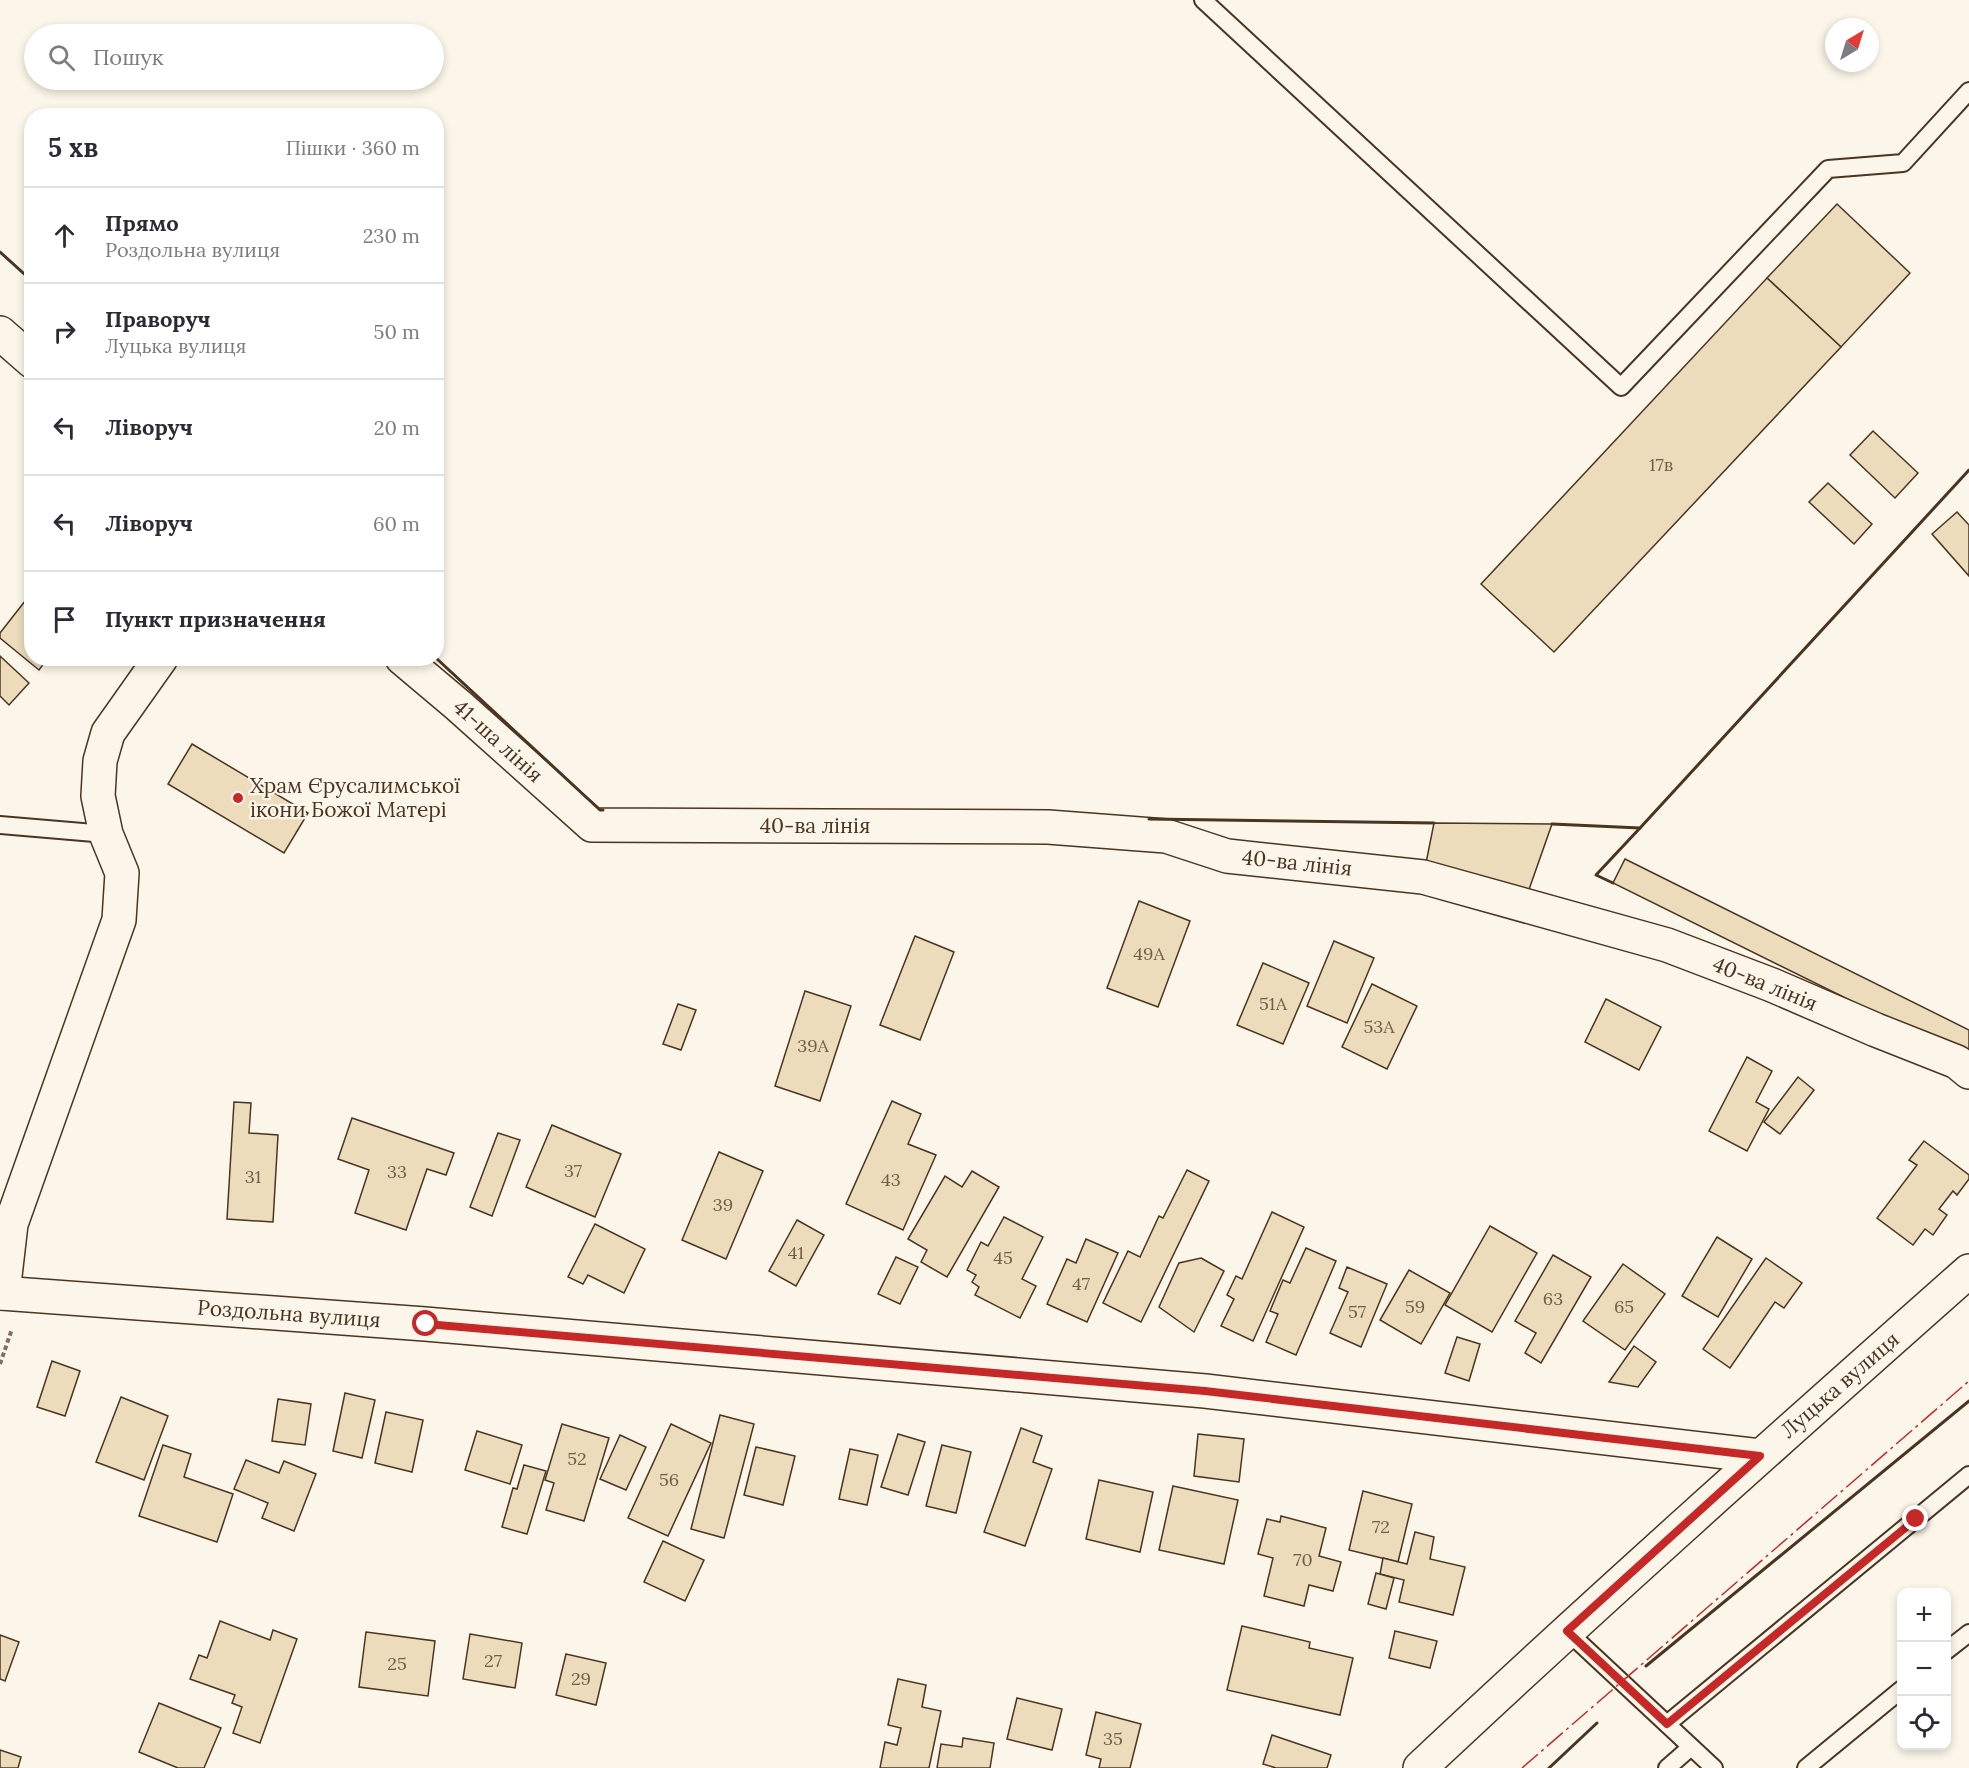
<!DOCTYPE html>
<html lang="uk">
<head>
<meta charset="utf-8">
<style>
	body { margin:0; font-family:Lora,serif; background:#f2f2f3; color:#2b2b33 }
	.controls { position:absolute; right:18px; bottom:18px; display:grid; overflow:hidden; border-radius:12px; box-shadow:0 3px 9px #0003 }
	.controls button { width:54px; height:54px; display:grid; place-items:center; padding:0; border:0; border-bottom:2px solid #e1e1e2; background:#fff; color:#2b2b33; font:30px sans-serif }
	.compass { position:absolute; left:1825px; top:18px; width:54px; height:54px; border-radius:50%; background:#fff; box-shadow:0 3px 9px #0003; rotate:38deg }
	.stop { position:absolute; width:18px; height:18px; margin:-14px; border:4px solid #c62828; border-radius:50%; background:#fff }
	.stop.end { background:#c62828; border-color:#fff; box-shadow:0 2px 6px #0008 }
	.list { margin:0; padding:0; list-style:none }
	h2 { display:flex; justify-content:space-between; align-items:center; height:78px; margin:0; padding:0 24px; font-size:26px }
	h2 small { font-size:20px; font-weight:400; color:#7c7c81 }
	.list li { display:grid; grid-template-columns:39px 1fr auto; gap:18px; align-items:center; box-sizing:border-box; height:96px; padding:0 24px; border-top:2px solid #e1e1e2 }
	.list b { display:block; font-size:22px; white-space:nowrap }
	.list p { margin:0; font-size:20px; white-space:nowrap; color:#7c7c81 }
	.list em { font-size:20px; font-style:normal; color:#7c7c81 }
	.icon { flex:none; width:33px; height:33px; fill:none; stroke:currentColor; stroke-width:2; stroke-linecap:round; stroke-linejoin:round }
	.map { position:relative; flex:none; width:1969px; height:1768px; overflow:hidden }
	.search { position:absolute; background:#fff; box-shadow:0 3px 9px #0003; left:24px; top:24px; width:420px; height:66px; display:flex; align-items:center; gap:15px; box-sizing:border-box; padding:0 21px; border-radius:33px; color:#7c7c81; font-size:22px }
	.panel { position:absolute; background:#fff; box-shadow:0 3px 9px #0003; left:24px; top:108px; width:420px; height:558px; border-radius:24px }
	.map>svg:first-child { display:block }
	.building { fill:#ecdcbc; stroke:#4a3520; stroke-width:1.5 }
	.lines { fill:none; stroke-linecap:round; stroke-linejoin:round }
	.lane-casing { stroke:#4a3520; stroke-width:20 }
	.street-casing { stroke:#4a3520; stroke-width:36 }
	.path { stroke:#7f6f5c; stroke-width:4; stroke-dasharray:4.5 3; stroke-linecap:butt }
	.lane { stroke:#fbf6e9; stroke-width:16 }
	.street { stroke:#fbf6e9; stroke-width:33 }
	.wall { stroke:#4a3520; stroke-width:3 }
	.power { stroke:#c62828; stroke-width:1.5; stroke-dasharray:21 4.5 3 4.5; stroke-linecap:butt }
	.route { stroke:#c62828; stroke-width:8 }
	.poi-dot { fill:#c62828; stroke:#fbf6e9; stroke-width:2 }
	.labels { text-anchor:middle; stroke-width:4.5; stroke-linejoin:round; paint-order:stroke }
	.number-label { font-size:18px; fill:#725f47 }
	.street-label { font-size:21px; fill:#4a3520; stroke:#fbf6e9 }
	.poi-label { font-size:21px; fill:#4a3520; stroke:#fbf6e9; text-anchor:start }
</style>
</head>
<body>
<div class="map">
<svg width="1969" height="1768" viewBox="0 0 1969 1768">
	<rect width="100%" height="100%" fill="#fbf6e9"/>
	<g class="building">
		<polygon points="1837,204 1910,273 1841,347 1767,278"/>
		<polygon points="1767,278 1841,347 1554,652 1481,584"/>
		<polygon points="1873,431 1918,473 1895,498 1850,455"/>
		<polygon points="1828,483 1872,524 1854,544 1809,502"/>
		<polygon points="1957,512 1969,525 1969,576 1932,534"/>
		<polygon points="29,596 32,597 32,658 48,658 39,670 0,638 0,633"/>
		<polygon points="0,656 29,683 9,705 0,696"/>
		<polygon points="192,744 308,813 284,853 168,784"/>
		<polygon points="1434,823 1552,824 1526,898 1424,873"/>
		<polygon points="1625,859 1969,1030 1969,1059 1613,883"/>
		<polygon points="1139,901 1190,921 1158,1007 1107,988"/>
		<polygon points="915,936 954,952 920,1040 880,1025"/>
		<polygon points="1334,941 1374,958 1347,1023 1307,1006"/>
		<polygon points="1263,963 1309,983 1283,1044 1237,1025"/>
		<polygon points="1372,984 1417,1006 1387,1069 1342,1047"/>
		<polygon points="805,991 851,1006 820,1101 775,1086"/>
		<polygon points="1606,999 1661,1027 1639,1070 1585,1042"/>
		<polygon points="678,1004 696,1010 681,1050 663,1044"/>
		<polygon points="1747,1057 1772,1071 1756,1102 1769,1109 1747,1151 1709,1131"/>
		<polygon points="1798,1077 1814,1090 1780,1134 1764,1122"/>
		<polygon points="892,1101 921,1114 908,1144 936,1155 903,1230 846,1204"/>
		<polygon points="234,1102 251,1103 249,1133 278,1135 273,1222 227,1219"/>
		<polygon points="352,1118 454,1153 446,1175 427,1169 406,1230 355,1213 369,1170 338,1159"/>
		<polygon points="552,1125 621,1154 595,1217 526,1187"/>
		<polygon points="498,1133 520,1140 492,1216 470,1207"/>
		<polygon points="1924,1141 1969,1175 1969,1179 1957,1195 1953,1191 1939,1209 1947,1215 1933,1235 1925,1229 1913,1245 1877,1218 1917,1165 1909,1160"/>
		<polygon points="719,1152 763,1171 726,1259 682,1240"/>
		<polygon points="1187,1170 1209,1181 1141,1322 1103,1303 1128,1251 1140,1257 1159,1216 1163,1218"/>
		<polygon points="972,1171 999,1187 947,1277 921,1262 927,1250 908,1239 945,1176 962,1187"/>
		<polygon points="1272,1212 1304,1227 1253,1341 1221,1326 1234,1299 1227,1295 1236,1276 1242,1279"/>
		<polygon points="1004,1217 1043,1237 1022,1279 1036,1286 1020,1318 975,1295 979,1287 972,1282 976,1275 967,1270 981,1242 988,1246"/>
		<polygon points="797,1220 824,1235 796,1286 769,1271"/>
		<polygon points="595,1224 645,1249 624,1293 588,1275 583,1284 568,1277"/>
		<polygon points="1490,1226 1537,1253 1492,1332 1445,1305"/>
		<polygon points="1717,1237 1752,1259 1718,1317 1682,1296"/>
		<polygon points="1086,1239 1118,1253 1087,1322 1047,1304 1067,1259 1076,1263"/>
		<polygon points="1306,1248 1336,1261 1296,1355 1266,1342 1278,1314 1270,1311 1283,1280 1290,1283"/>
		<polygon points="1553,1255 1591,1277 1541,1363 1525,1353 1536,1333 1515,1321"/>
		<polygon points="896,1257 918,1267 900,1304 878,1294"/>
		<polygon points="1201,1258 1224,1271 1194,1332 1159,1307 1179,1263"/>
		<polygon points="1766,1258 1802,1283 1784,1308 1775,1302 1730,1368 1703,1349"/>
		<polygon points="1623,1264 1665,1294 1625,1350 1583,1321"/>
		<polygon points="1347,1267 1387,1284 1361,1347 1330,1333 1348,1292 1339,1288"/>
		<polygon points="1409,1270 1450,1293 1421,1344 1380,1320"/>
		<polygon points="1457,1337 1480,1344 1469,1381 1445,1373"/>
		<polygon points="1634,1346 1656,1362 1638,1387 1609,1382"/>
		<polygon points="52,1361 80,1371 65,1416 37,1407"/>
		<polygon points="345,1393 375,1400 362,1458 333,1451"/>
		<polygon points="121,1397 168,1416 144,1480 96,1462"/>
		<polygon points="278,1399 311,1404 305,1445 272,1441"/>
		<polygon points="386,1412 423,1420 412,1472 375,1463"/>
		<polygon points="720,1415 754,1424 724,1538 691,1529"/>
		<polygon points="562,1424 609,1438 584,1521 546,1510 554,1483 545,1480"/>
		<polygon points="671,1424 711,1443 668,1536 628,1518"/>
		<polygon points="1021,1428 1042,1436 1033,1462 1052,1469 1025,1546 984,1532"/>
		<polygon points="477,1431 522,1445 510,1484 465,1470"/>
		<polygon points="898,1434 925,1442 908,1495 881,1487"/>
		<polygon points="1198,1434 1244,1439 1239,1482 1194,1476"/>
		<polygon points="620,1435 646,1447 626,1490 600,1479"/>
		<polygon points="163,1445 191,1454 184,1477 233,1494 217,1542 139,1516"/>
		<polygon points="942,1445 971,1452 956,1513 926,1506"/>
		<polygon points="756,1447 795,1456 783,1505 744,1495"/>
		<polygon points="850,1449 878,1455 867,1505 839,1499"/>
		<polygon points="246,1460 279,1473 284,1461 316,1474 294,1531 262,1518 268,1503 234,1489"/>
		<polygon points="524,1465 546,1471 527,1534 502,1527 513,1488 517,1489"/>
		<polygon points="1099,1480 1153,1492 1140,1552 1086,1539"/>
		<polygon points="1173,1486 1238,1500 1224,1564 1159,1550"/>
		<polygon points="1363,1491 1412,1504 1398,1562 1349,1550"/>
		<polygon points="1281,1516 1326,1528 1319,1556 1341,1562 1333,1591 1309,1585 1304,1606 1264,1596 1273,1558 1258,1554 1267,1519 1280,1522"/>
		<polygon points="1415,1532 1434,1537 1430,1559 1465,1567 1453,1615 1399,1602 1404,1580 1380,1574 1383,1558 1407,1564"/>
		<polygon points="663,1541 704,1560 685,1601 644,1582"/>
		<polygon points="1376,1573 1394,1578 1386,1609 1368,1604"/>
		<polygon points="220,1621 270,1640 273,1630 297,1639 260,1743 233,1733 242,1707 232,1703 235,1695 190,1679 199,1655 207,1658"/>
		<polygon points="1242,1626 1310,1642 1309,1648 1353,1658 1340,1715 1227,1690"/>
		<polygon points="1395,1631 1437,1641 1430,1668 1389,1658"/>
		<polygon points="366,1632 435,1641 428,1696 359,1687"/>
		<polygon points="470,1634 522,1643 515,1688 463,1679"/>
		<polygon points="0,1635 19,1642 5,1681 0,1679"/>
		<polygon points="566,1654 606,1663 596,1705 556,1695"/>
		<polygon points="898,1679 926,1685 922,1707 941,1711 929,1768 880,1768 885,1742 897,1745 901,1728 888,1725"/>
		<polygon points="1017,1698 1062,1709 1052,1750 1007,1739"/>
		<polygon points="159,1703 221,1728 204,1768 178,1768 139,1752"/>
		<polygon points="1096,1712 1141,1724 1130,1768 1099,1768 1101,1759 1086,1755"/>
		<polygon points="1272,1735 1331,1755 1327,1768 1276,1768 1263,1764"/>
		<polygon points="963,1738 994,1743 990,1768 937,1768 941,1744 962,1747"/>
		<polygon points="0,1750 21,1757 18,1768 0,1768"/>
	</g>
	<g class="lines">
		<defs>
			<g id="lane">
				<polyline points="1203,0 1621,387 1828,169 1903,163 1969,91"/>
				<polyline points="0,825 106,834"/>
				<polyline points="1567,1631 1714,1768"/>
				<polyline points="1946,1651 1969,1633"/>
				<polyline points="1667,1724 1969,1475"/>
				<polyline points="1667,1768 1691,1747"/>
				<polyline points="1806,1768 1902,1689"/>
			</g>
			<g id="street">
				<polyline points="0,333 32,361"/>
				<polyline points="402,658 459,706 592,825 1048,827 1166,836 1227,856 1423,877 1667,945 1772,985 1876,1030 1957,1062 1969,1072"/>
				<polyline points="0,1293 425,1324 1205,1391 1760,1456"/>
				<polyline points="3,1293 11,1224 119,920 122,873 106,834 98,796 100,761 108,733 161,658"/>
				<path d="M1420,1768c180,-169 364,-333 549,-497"/>
			</g>
		</defs>
		<use href="#lane" class="lane-casing"/>
		<use href="#street" class="street-casing"/>
		<polyline class="path" points="0,1364 12,1329"/>
		<use href="#lane" class="lane"/>
		<use href="#street" class="street"/>
		<g class="wall">
			<polyline points="0,252 32,281"/>
			<polyline points="436,658 600,810 603,810"/>
			<polyline points="1149,819 1434,823"/>
			<polyline points="1552,824 1640,828 1969,470"/>
			<polyline points="1613,883 1596,875 1640,828"/>
			<polyline points="1646,1666 1969,1401"/>
			<polyline points="1549,1768 1597,1723"/>
		</g>
		<polyline class="power" points="1522,1768 1969,1381"/>
	</g>
	<g class="lines">
		<polyline class="route" points="426,1324 1205,1391 1760,1456 1567,1631 1667,1724 1916,1519"/>
	</g>
	<circle class="poi-dot" cx="238" cy="798" r="6"/>
	<g class="labels">
		<g class="number-label">
			<text x="1661" y="471">17в</text>
			<text x="1149" y="960">49А</text>
			<text x="1273" y="1010">51А</text>
			<text x="1379" y="1033">53А</text>
			<text x="813" y="1052">39А</text>
			<text x="573" y="1177">37</text>
			<text x="397" y="1178">33</text>
			<text x="253" y="1183">31</text>
			<text x="891" y="1186">43</text>
			<text x="723" y="1211">39</text>
			<text x="796" y="1259">41</text>
			<text x="1003" y="1264">45</text>
			<text x="1081" y="1290">47</text>
			<text x="1553" y="1305">63</text>
			<text x="1415" y="1313">59</text>
			<text x="1624" y="1313">65</text>
			<text x="1357" y="1318">57</text>
			<text x="577" y="1465">52</text>
			<text x="669" y="1486">56</text>
			<text x="1381" y="1533">72</text>
			<text x="1303" y="1566">70</text>
			<text x="493" y="1667">27</text>
			<text x="397" y="1670">25</text>
			<text x="581" y="1685">29</text>
			<text x="1113" y="1745">35</text>
		</g>
		<g class="street-label">
			<text transform="translate(498 741) rotate(42)" y="7">41-ша лінія</text>
			<text x="815" y="833">40-ва лінія</text>
			<text transform="translate(1297 863) rotate(6)" y="7">40-ва лінія</text>
			<text transform="translate(1765 984) rotate(22)" y="7">40-ва лінія</text>
			<text transform="translate(289 1314) rotate(4)" y="7">Роздольна вулиця</text>
			<text transform="translate(1840 1385) rotate(-41)" y="7">Луцька вулиця</text>
		</g>
		<g class="poi-label">
			<text x="250" y="793">Храм Єрусалимської<tspan x="250" dy="24">ікони Божої Матері</tspan></text>
		</g>
	</g>
</svg>
<div class="controls">
<button>+</button>
<button>−</button>
<button><svg class="icon" aria-label="locate" viewBox="0 0 24 24"><circle cx="12" cy="12" r="6"/><path d="M12 2v4M12 18v4M2 12h4M18 12h4"/></svg></button>
</div>
<svg class="compass" viewBox="-18 -18 36 36"><path d="M0-13l5 13h-10z" fill="#e53935"/><path d="M0 13l5-13h-10z" fill="#7c7c81"/></svg>
<div class="stop" style="left:426px;top:1324px"></div>
<div class="stop end" style="left:1916px;top:1519px"></div>
<div class="search"><svg class="icon" aria-label="search" viewBox="0 0 24 24"><circle cx="10" cy="10" r="6"/><path d="M15 15l6 6"/></svg>Пошук</div>
<section class="panel">
<h2>5 хв<small>Пішки · 360 m</small></h2>
<ul class="list">
<li><svg class="icon" aria-label="ahead" viewBox="0 0 24 24"><path d="M12 20V5M6 11l6-6 6 6"/></svg><div><b>Прямо</b><p>Роздольна вулиця</p></div><em>230 m</em></li>
<li><svg class="icon" aria-label="right" viewBox="0 0 24 24"><path d="M7 20v-9h11M14 6l5 5-5 5"/></svg><div><b>Праворуч</b><p>Луцька вулиця</p></div><em>50 m</em></li>
<li><svg class="icon" aria-label="left" viewBox="0 0 24 24"><path d="M17 20v-9H6M10 6l-5 5 5 5"/></svg><div><b>Ліворуч</b></div><em>20 m</em></li>
<li><svg class="icon" aria-label="left" viewBox="0 0 24 24"><path d="M17 20v-9H6M10 6l-5 5 5 5"/></svg><div><b>Ліворуч</b></div><em>60 m</em></li>
<li><svg class="icon" aria-label="arrive" viewBox="0 0 24 24"><path d="M6 21V4h12l-3 4 3 4H6"/></svg><div><b>Пункт призначення</b></div></li>
</ul>
</section>
</div>
</body>
</html>
